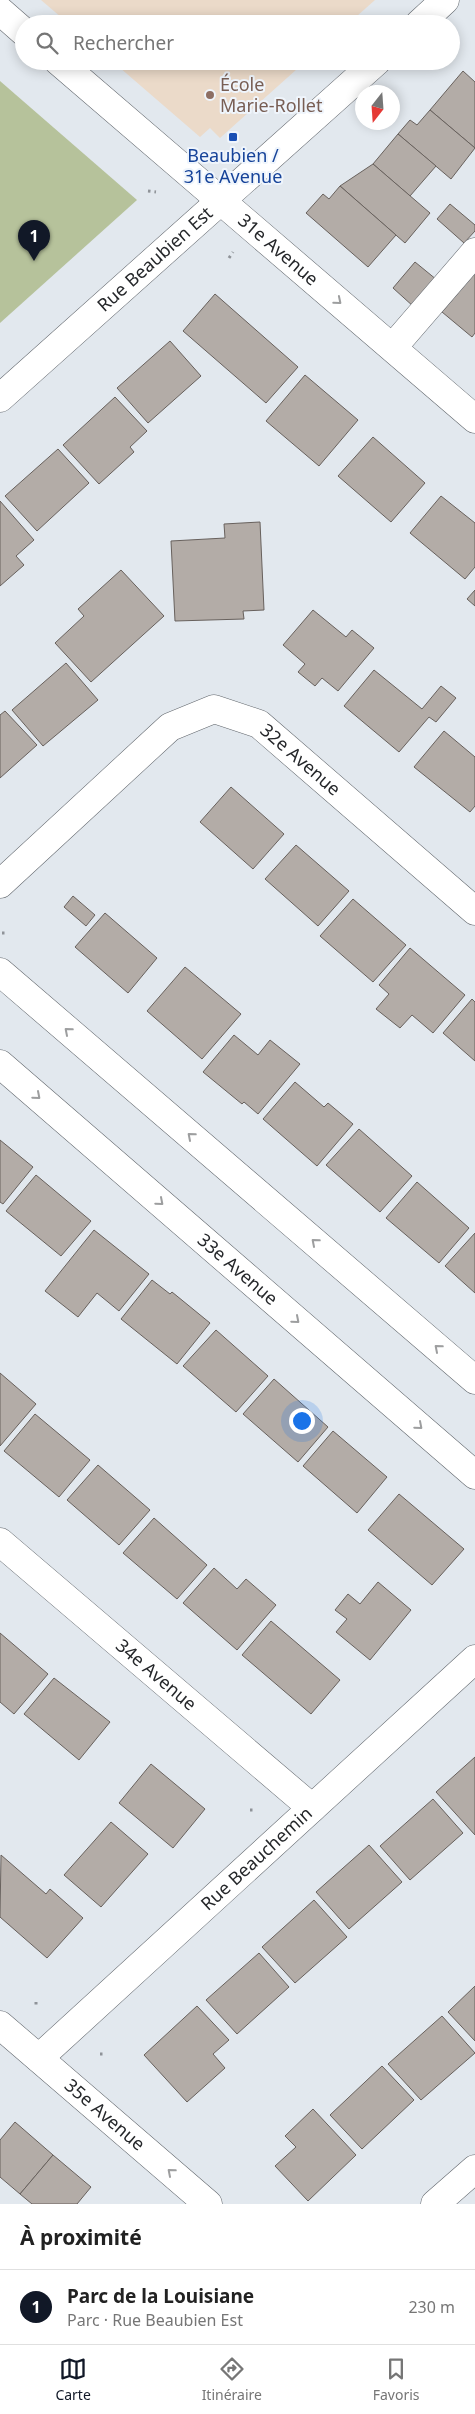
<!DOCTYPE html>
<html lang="fr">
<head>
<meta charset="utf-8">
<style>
	body { margin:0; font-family:"Noto Sans",sans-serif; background:#f6f6f6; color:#222 }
	.compass { position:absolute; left:355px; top:85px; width:45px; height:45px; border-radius:50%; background:#fff; box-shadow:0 2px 12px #0003; rotate:197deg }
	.you { position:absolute; left:301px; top:1420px; width:18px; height:18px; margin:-12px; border:4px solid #fff; border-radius:50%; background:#1a73e8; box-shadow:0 0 0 8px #1a73e833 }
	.badge { display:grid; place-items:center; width:32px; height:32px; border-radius:50%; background:#111827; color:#fff; font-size:16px; font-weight:700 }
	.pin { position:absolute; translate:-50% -41px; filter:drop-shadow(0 1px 2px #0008) }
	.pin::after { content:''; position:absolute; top:26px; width:18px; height:15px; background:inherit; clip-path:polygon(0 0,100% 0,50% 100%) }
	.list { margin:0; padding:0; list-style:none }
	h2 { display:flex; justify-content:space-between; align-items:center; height:65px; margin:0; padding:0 20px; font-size:21px }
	h2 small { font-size:16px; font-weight:400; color:#767676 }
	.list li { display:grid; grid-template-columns:32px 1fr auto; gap:15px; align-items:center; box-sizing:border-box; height:75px; padding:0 20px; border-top:1px solid #e0e0e0 }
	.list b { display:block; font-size:19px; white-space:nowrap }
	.list p { margin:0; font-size:16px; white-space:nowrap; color:#767676 }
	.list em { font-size:16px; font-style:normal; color:#767676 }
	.icon { flex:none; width:28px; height:28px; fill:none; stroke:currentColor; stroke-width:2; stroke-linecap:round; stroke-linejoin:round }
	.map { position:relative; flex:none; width:475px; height:2204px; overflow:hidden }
	.search { position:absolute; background:#fff; box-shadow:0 2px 12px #0003; left:15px; right:15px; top:15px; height:55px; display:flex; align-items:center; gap:12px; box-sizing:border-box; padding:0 18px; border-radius:28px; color:#767676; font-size:19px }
	.sheet { height:140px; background:#fff }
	nav { display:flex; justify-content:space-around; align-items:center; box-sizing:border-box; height:70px; border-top:1px solid #e0e0e0; background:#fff; font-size:14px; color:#767676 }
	nav a { display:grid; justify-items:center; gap:2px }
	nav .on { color:#111827 }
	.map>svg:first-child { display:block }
	.education { fill:#ebdac9 }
	.green { fill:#b6c29b }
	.building { fill:#b3aca7; stroke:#68615d }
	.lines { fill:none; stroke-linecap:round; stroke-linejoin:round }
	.minor-casing { stroke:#61666c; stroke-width:29 }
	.path { stroke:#8f9398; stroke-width:3; stroke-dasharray:2.5 4; stroke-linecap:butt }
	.minor { stroke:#fff; stroke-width:28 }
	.oneway { stroke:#9d9e9f }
	.education-dot { fill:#8d6e63; stroke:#eff5fc; stroke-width:2 }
	.transit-dot { fill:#1a4fb4; stroke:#eff5fc; stroke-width:2 }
	.labels { text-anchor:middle; stroke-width:4; stroke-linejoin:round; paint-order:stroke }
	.education-label { font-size:18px; fill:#785e54; stroke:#eff5fc; text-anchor:start }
	.transit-label { font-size:18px; fill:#164399; stroke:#eff5fc }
	.street-label { font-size:18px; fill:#25272a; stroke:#eff5fc }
</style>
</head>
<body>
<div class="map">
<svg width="475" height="2204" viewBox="0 0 475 2204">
	<rect width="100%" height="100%" fill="#e2e8ee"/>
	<g class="education">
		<polygon points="41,0 375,0 348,24 69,24"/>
		<polygon points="112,61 306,61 220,138 210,128 200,137"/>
	</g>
	<polygon class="green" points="0,81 137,200 0,323"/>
	<g class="building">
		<polygon points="463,71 475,82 475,148 430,110"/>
		<polygon points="430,110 475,148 451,179 398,134 410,120 417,125"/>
		<polygon points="398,134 436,166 410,196 373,164"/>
		<polygon points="373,164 430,213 405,243 340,186"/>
		<polygon points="340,186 396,235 368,267 306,213 323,194 329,199"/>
		<polygon points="450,204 475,225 475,231 464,243 437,219"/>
		<polygon points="415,262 437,280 414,307 393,288"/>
		<polygon points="475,273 475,333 472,337 442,312"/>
		<polygon points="215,294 298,367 266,403 183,331"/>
		<polygon points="170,341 201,376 148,423 117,388"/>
		<polygon points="305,375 358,420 319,466 266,421"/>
		<polygon points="115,397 147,431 130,447 134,452 99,484 63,445"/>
		<polygon points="373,437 425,483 391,522 338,476"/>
		<polygon points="58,449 89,483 37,531 5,496"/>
		<polygon points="441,496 475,523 475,567 465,579 410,533"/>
		<polygon points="0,501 34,540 16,556 24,565 0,586"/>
		<polygon points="260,522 264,610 243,611 244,619 175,621 171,541 225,538 224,524"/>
		<polygon points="121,570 164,616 91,682 55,643 84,616 78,609"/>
		<polygon points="475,590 475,606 467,599"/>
		<polygon points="313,610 346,637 352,630 374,648 338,691 322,678 315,686 298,672 305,664 283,645"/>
		<polygon points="66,663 98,700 43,746 12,710"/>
		<polygon points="374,670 422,709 441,686 456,698 436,722 429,717 399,752 344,706"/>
		<polygon points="5,711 37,745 0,778 0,715"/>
		<polygon points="444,731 475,757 475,806 470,812 414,767"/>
		<polygon points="231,787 284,834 253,869 200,822"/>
		<polygon points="296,845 349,891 318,926 265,879"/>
		<polygon points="73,896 95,915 86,926 64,907"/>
		<polygon points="353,899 406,945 373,982 320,936"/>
		<polygon points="105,913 157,958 128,993 75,947"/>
		<polygon points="410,948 465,995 433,1033 412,1015 400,1028 376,1009 389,994 379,985"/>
		<polygon points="185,967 241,1014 202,1059 147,1011"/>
		<polygon points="472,999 475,1002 475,1061 443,1033"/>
		<polygon points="234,1035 258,1055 270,1040 300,1064 258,1114 244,1102 242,1104 203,1072"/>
		<polygon points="295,1082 324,1107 328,1103 353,1124 317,1166 263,1119"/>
		<polygon points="359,1129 412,1176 380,1212 326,1165"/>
		<polygon points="0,1140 33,1167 3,1204 0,1202"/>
		<polygon points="36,1175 91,1221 61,1256 6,1211"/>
		<polygon points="417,1182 469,1228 439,1263 386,1218"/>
		<polygon points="94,1230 149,1274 119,1311 97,1293 78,1317 45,1291"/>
		<polygon points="475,1233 475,1293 445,1266"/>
		<polygon points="152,1280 170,1294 172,1292 210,1323 177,1364 121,1319"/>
		<polygon points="216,1330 268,1376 236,1412 183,1366"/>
		<polygon points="0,1373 36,1404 0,1446"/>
		<polygon points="274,1379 328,1427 298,1462 243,1414"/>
		<polygon points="35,1414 90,1460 59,1497 4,1451"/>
		<polygon points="333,1431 387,1477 357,1513 303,1466"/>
		<polygon points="98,1465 150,1510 119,1545 67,1500"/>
		<polygon points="399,1494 464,1549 432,1585 368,1530"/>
		<polygon points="154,1518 207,1565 177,1599 123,1553"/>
		<polygon points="214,1568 237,1589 246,1579 276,1605 237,1650 183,1603"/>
		<polygon points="378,1582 411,1610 370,1660 336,1632 347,1619 335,1610 348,1594 360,1604"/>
		<polygon points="271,1621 340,1680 311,1714 242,1655"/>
		<polygon points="0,1633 48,1674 14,1714 0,1702"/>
		<polygon points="54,1678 110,1722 79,1760 24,1714"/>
		<polygon points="475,1757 475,1835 436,1792"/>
		<polygon points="151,1764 205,1809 173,1848 119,1803"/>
		<polygon points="433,1799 463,1833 410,1880 380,1846"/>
		<polygon points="111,1822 148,1854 101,1907 64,1875"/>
		<polygon points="369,1845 402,1882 349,1929 316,1892"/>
		<polygon points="1,1855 46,1894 50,1889 83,1918 47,1958 0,1917"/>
		<polygon points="314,1900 347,1937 295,1983 262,1947"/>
		<polygon points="259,1953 289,1987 237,2034 206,2000"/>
		<polygon points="475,1986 475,2041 448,2012"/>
		<polygon points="197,2006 229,2040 213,2054 225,2068 187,2102 144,2055"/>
		<polygon points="442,2016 475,2053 421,2100 388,2064"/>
		<polygon points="382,2066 414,2100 362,2149 330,2115"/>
		<polygon points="313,2109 356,2155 308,2201 275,2166 296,2147 285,2136"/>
		<polygon points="15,2122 53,2155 20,2194 0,2177 0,2140"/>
		<polygon points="53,2155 91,2187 77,2204 32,2204 20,2194"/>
	</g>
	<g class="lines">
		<defs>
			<g id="minor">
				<polyline points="0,11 24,32"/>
				<polyline points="419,24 445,0"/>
				<path id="s1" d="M58,61l417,358"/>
				<polyline points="393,347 475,252"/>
				<path id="s2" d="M0,398l377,-337"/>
				<path id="s3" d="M0,884l170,-157 44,-18 45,15 216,187"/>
				<polyline points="0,972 475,1380"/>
				<path id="s4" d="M0,1064l475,411"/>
				<path id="s5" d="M0,1542l312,266"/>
				<path id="s6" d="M0,2025l208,179"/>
				<path id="s7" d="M39,2058l436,-399"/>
				<polyline points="435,2204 475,2169"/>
			</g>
		</defs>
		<use href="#minor" class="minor-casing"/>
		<g class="path">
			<polyline points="148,191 156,192"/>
			<polyline points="229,258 233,252"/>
			<polyline points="2,933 6,933"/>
			<polyline points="250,1810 255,1810"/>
			<polyline points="36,2002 36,2006"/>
			<polyline points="100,2054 103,2054"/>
		</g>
		<use href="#minor" class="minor"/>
	</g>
	<defs><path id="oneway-chevron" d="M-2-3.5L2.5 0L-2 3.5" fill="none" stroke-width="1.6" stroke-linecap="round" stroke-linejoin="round" transform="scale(1.25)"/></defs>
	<g class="oneway">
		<use href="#oneway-chevron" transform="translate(338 301) rotate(40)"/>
		<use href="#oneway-chevron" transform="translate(68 1031) rotate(-139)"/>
		<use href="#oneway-chevron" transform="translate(37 1096) rotate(41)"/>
		<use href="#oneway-chevron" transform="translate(191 1136) rotate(-139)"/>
		<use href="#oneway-chevron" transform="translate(160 1202) rotate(41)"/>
		<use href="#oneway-chevron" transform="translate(315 1242) rotate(-139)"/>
		<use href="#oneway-chevron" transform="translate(296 1320) rotate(41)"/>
		<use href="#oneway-chevron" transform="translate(438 1348) rotate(-139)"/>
		<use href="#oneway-chevron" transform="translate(419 1426) rotate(41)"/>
		<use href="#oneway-chevron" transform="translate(171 2172) rotate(-139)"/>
	</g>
	<circle class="education-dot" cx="210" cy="95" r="5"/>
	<rect class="transit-dot" x="228" y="132" width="10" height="10" rx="2.5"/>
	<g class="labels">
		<g class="education-label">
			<text x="220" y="91">École<tspan x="220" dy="21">Marie-Rollet</tspan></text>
		</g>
		<g class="transit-label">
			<text x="233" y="162">Beaubien /<tspan x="233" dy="21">31e Avenue</tspan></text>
		</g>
		<g class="street-label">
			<text dy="6" stroke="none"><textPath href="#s1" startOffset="290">31e Avenue</textPath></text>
			<text dy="6" stroke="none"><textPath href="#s2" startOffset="208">Rue Beaubien Est</textPath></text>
			<text dy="6" stroke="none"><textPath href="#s3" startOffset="381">32e Avenue</textPath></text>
			<text dy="6" stroke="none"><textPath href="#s4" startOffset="314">33e Avenue</textPath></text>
			<text dy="6" stroke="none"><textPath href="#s5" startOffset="205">34e Avenue</textPath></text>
			<text dy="6" stroke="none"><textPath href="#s7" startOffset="295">Rue Beauchemin</textPath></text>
			<text dy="6" stroke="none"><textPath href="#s6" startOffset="138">35e Avenue</textPath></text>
		</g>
	</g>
</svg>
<svg class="compass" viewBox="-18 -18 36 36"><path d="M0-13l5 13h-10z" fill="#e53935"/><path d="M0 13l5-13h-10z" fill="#767676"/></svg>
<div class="you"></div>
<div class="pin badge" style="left:34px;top:261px">1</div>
<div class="search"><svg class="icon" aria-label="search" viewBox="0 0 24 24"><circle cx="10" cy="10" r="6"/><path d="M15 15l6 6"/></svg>Rechercher</div>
</div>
<section class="sheet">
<h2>À proximité<small></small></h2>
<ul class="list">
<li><span class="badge">1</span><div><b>Parc de la Louisiane</b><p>Parc · Rue Beaubien Est</p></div><em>230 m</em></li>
</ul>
</section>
<nav>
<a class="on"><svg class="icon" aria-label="map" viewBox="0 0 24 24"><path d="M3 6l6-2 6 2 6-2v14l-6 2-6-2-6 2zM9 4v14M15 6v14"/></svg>Carte</a>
<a><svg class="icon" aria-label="directions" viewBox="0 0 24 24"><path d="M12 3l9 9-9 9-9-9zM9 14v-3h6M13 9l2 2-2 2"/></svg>Itinéraire</a>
<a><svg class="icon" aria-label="saved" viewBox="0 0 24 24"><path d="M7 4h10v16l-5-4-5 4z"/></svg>Favoris</a>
</nav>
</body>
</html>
